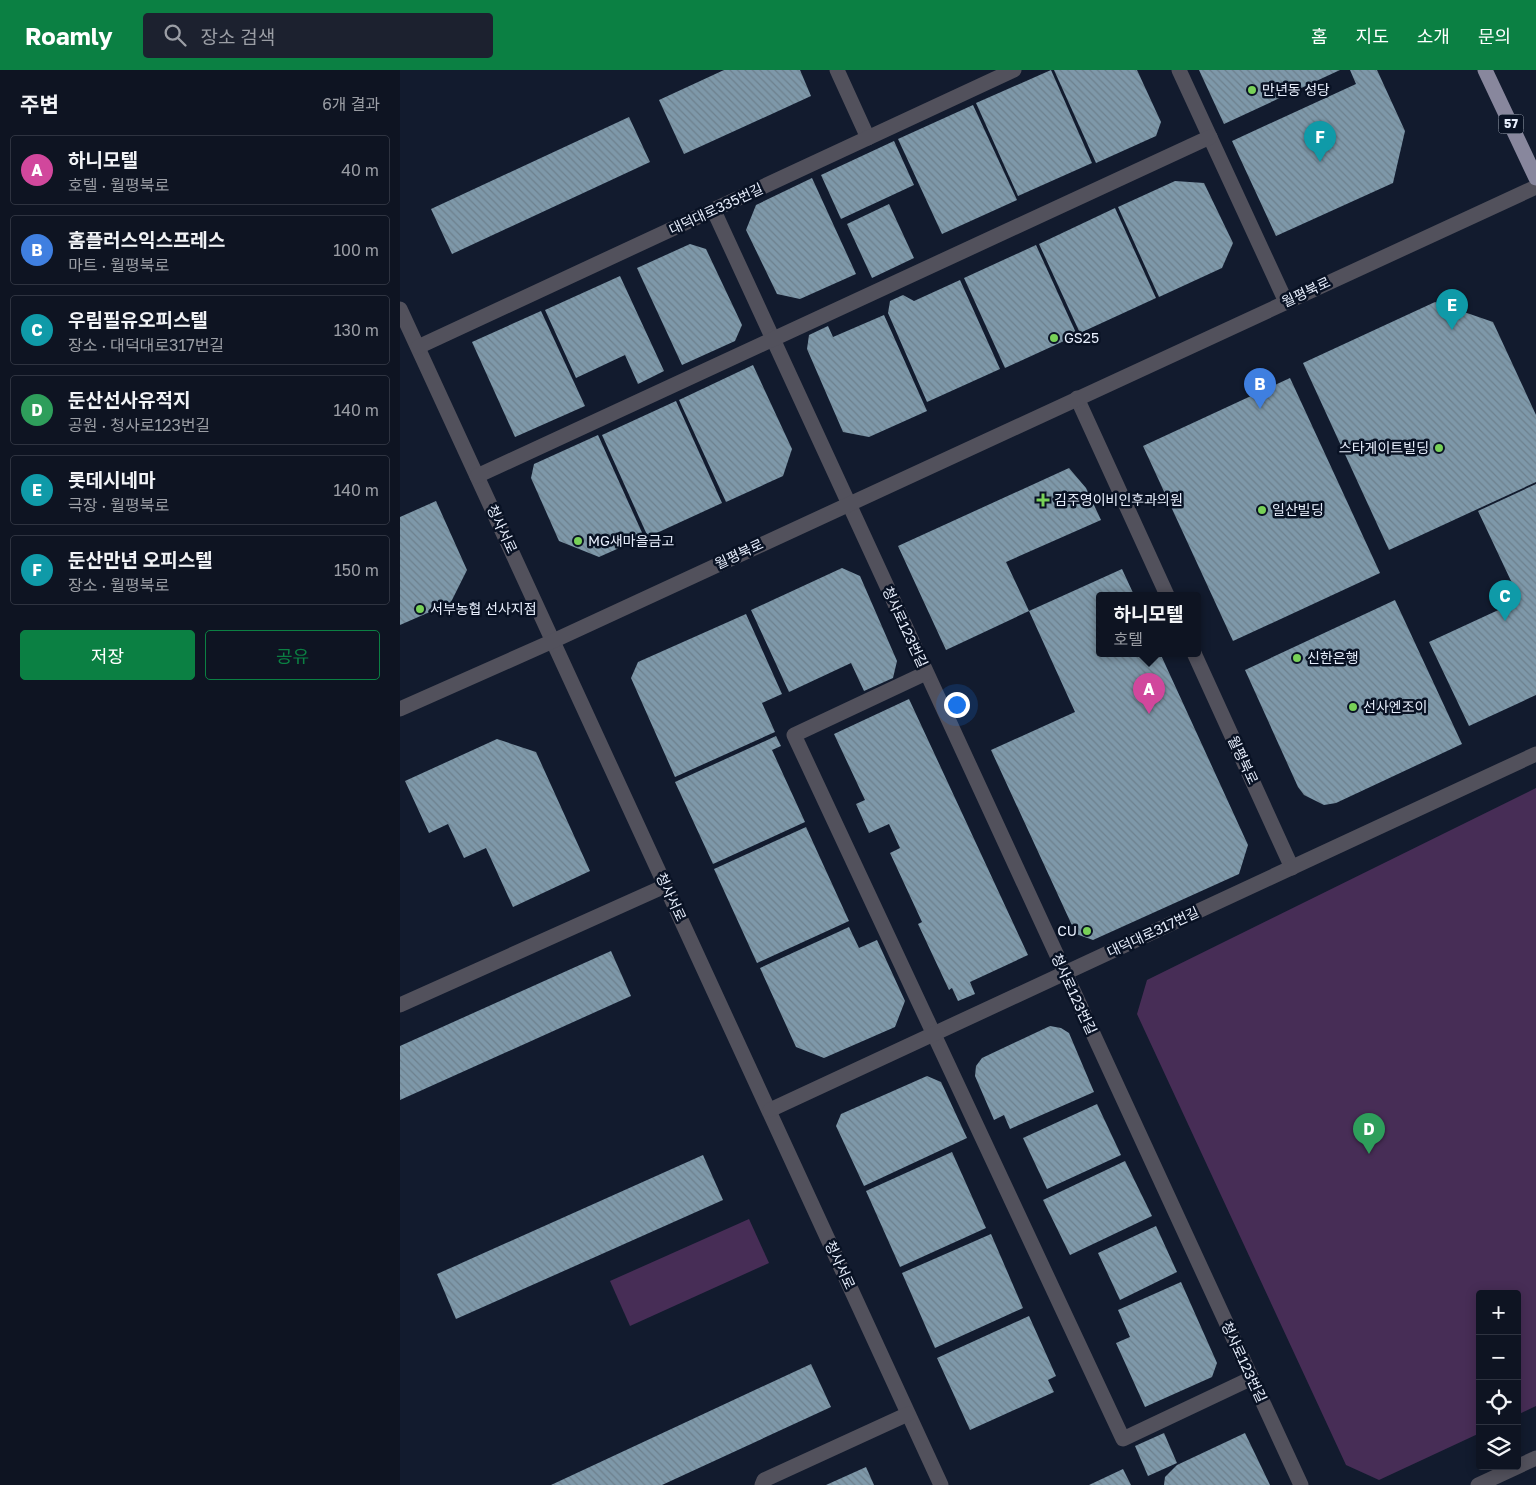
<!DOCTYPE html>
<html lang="ko">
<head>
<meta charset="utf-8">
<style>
	body { margin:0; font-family:"Golos Text","Noto Sans KR",sans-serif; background:#1c212f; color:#f1f3f6 }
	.controls { position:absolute; right:15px; bottom:15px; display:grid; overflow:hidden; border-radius:5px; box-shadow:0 2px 12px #0003 }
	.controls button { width:45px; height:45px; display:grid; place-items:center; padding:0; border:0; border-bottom:1px solid #2e3340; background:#0e1422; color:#f1f3f6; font:25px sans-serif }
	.you { position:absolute; left:556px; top:634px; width:18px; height:18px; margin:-12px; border:4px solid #fff; border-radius:50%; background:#1a73e8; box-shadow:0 0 0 8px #1a73e833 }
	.badge { display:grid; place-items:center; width:32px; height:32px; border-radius:50%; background:#0b8043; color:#fff; font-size:16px; font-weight:700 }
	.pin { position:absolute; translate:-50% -41px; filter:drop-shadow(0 1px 2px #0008) }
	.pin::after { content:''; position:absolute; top:26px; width:18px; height:15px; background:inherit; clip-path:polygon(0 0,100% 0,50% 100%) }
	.popup { position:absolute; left:696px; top:522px; width:105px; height:65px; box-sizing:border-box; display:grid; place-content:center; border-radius:5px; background:#0e1422; filter:drop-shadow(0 1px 4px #0005); font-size:16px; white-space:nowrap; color:#9b9ea5 }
	.popup b { font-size:19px; color:#f1f3f6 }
	.popup::after { content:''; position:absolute; left:50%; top:100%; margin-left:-10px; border:10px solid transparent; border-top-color:#0e1422 }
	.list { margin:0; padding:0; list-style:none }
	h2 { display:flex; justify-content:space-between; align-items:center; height:65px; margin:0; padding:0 20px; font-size:21px }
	h2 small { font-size:16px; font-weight:400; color:#9b9ea5 }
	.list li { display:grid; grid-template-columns:32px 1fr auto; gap:15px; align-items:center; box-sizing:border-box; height:70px; margin:0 10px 10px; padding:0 10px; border:1px solid #2e3340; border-radius:5px }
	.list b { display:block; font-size:19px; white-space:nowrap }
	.list p { margin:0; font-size:16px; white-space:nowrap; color:#9b9ea5 }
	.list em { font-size:16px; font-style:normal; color:#9b9ea5 }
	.actions { display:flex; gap:10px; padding:15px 20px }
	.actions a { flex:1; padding:11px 0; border:1px solid #0b8043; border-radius:5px; text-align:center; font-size:18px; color:#0b8043 }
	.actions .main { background:#0b8043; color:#fff }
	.icon { flex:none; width:28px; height:28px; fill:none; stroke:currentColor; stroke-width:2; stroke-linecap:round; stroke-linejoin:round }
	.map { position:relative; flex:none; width:1136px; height:1415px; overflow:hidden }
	header { display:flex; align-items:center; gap:30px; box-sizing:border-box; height:70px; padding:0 25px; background:#0b8043; color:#fff }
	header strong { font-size:24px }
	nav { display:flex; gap:28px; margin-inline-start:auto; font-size:18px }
	.search { width:350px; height:45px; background:#1c212f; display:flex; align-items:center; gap:12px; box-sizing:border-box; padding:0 18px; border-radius:5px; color:#9b9ea5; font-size:19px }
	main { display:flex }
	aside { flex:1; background:#0e1422 }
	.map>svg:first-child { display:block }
	.green { fill:#472d56 }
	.building { fill:url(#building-back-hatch) }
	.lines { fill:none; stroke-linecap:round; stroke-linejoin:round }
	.minor { stroke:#52515c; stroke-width:15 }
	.major { stroke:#88879d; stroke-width:15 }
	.poi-dot { fill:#78d158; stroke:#091224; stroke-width:2 }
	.labels { text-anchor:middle; stroke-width:5; stroke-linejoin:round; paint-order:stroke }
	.shield { fill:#091224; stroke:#a4acbb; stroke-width:1 }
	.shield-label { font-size:12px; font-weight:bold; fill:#e7eefc }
	.poi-label { font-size:14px; fill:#e7eefc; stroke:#091224; text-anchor:start }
	.street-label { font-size:14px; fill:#e7eefc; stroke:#091224 }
</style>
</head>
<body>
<header>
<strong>Roamly</strong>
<div class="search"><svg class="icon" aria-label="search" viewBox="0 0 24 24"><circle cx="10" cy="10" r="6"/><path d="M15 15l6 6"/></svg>장소 검색</div>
<nav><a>홈</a><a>지도</a><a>소개</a><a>문의</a></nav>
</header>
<main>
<aside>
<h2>주변<small>6개 결과</small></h2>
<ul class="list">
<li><span class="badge" style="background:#d1479c">A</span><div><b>하니모텔</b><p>호텔 · 월평북로</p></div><em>40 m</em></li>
<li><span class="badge" style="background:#3f7fe0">B</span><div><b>홈플러스익스프레스</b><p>마트 · 월평북로</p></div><em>100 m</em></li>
<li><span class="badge" style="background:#0f9aa8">C</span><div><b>우림필유오피스텔</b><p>장소 · 대덕대로317번길</p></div><em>130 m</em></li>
<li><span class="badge" style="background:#2e9e5b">D</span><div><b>둔산선사유적지</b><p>공원 · 청사로123번길</p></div><em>140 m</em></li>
<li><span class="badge" style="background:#0f9aa8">E</span><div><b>롯데시네마</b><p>극장 · 월평북로</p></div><em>140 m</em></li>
<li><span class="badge" style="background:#0f9aa8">F</span><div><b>둔산만년 오피스텔</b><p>장소 · 월평북로</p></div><em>150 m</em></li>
</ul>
<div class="actions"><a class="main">저장</a><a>공유</a></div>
</aside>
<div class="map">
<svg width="1136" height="1415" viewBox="0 0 1136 1415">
	<defs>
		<pattern id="building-back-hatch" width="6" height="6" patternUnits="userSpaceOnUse" patternTransform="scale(1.25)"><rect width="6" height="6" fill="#7e98a9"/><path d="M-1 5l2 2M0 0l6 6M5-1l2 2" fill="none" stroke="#6d808d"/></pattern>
	</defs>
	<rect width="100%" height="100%" fill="#121b2e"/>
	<g class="green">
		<polygon points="1136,718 1136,1336 1117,1345 1117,1224 1080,1224 1080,1363 979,1410 946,1395 737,944 747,910"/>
		<polygon points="349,1149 369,1193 230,1256 210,1211"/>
	</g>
	<g class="building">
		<polygon points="324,0 400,0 411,26 284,84 259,30"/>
		<polygon points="651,0 692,93 618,126 576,33"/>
		<polygon points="654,0 737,0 761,52 756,66 696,93"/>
		<polygon points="799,0 940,0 824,54"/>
		<polygon points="950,0 977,0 1005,61 993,113 876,166 832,71 956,14"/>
		<polygon points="573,35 617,130 542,164 498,69"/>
		<polygon points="229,47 250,92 52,184 31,139"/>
		<polygon points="494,71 514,115 441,149 421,105"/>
		<polygon points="412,108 456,204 400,229 377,224 346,160 356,135"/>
		<polygon points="775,111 804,113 833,173 822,198 759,227 718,137"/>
		<polygon points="489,134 514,188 472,208 447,154"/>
		<polygon points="715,138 756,228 680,263 639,174"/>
		<polygon points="290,174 306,179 342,255 335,271 282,295 237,198"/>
		<polygon points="636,175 677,265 605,298 564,208"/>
		<polygon points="220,206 264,301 238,314 225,285 176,308 145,240"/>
		<polygon points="560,210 600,299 527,332 488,243 490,231 503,225 514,231"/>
		<polygon points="1035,232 1093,252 1136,345 1136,412 989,480 903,293"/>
		<polygon points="141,241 185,336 115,367 72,272"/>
		<polygon points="484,245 527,341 469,367 443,362 407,279 409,265 428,256 433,267"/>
		<polygon points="353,295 392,379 383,406 326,432 279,330"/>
		<polygon points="890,308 980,503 833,571 743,376"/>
		<polygon points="276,331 322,433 248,467 202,365"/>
		<polygon points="198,365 244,467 199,487 159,471 131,408 134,394"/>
		<polygon points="669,398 686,418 701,450 606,492 629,541 546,580 498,476"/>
		<polygon points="1136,414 1136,625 1069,656 1029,572 1120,530 1078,441"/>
		<polygon points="36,431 67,500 46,542 32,541 0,555 0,447"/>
		<polygon points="442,498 460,506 497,591 493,608 464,621 451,593 389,622 351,540"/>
		<polygon points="722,499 734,525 700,525 700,583 760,583 848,775 839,804 693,870 676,864 591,680 675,642 629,541"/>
		<polygon points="995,530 1062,674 936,733 924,735 904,725 898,717 845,600"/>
		<polygon points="346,544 382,624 362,633 375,662 275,707 231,608 238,592"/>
		<polygon points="509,629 628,885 570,912 575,924 558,931 552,918 549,920 518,854 522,852 490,783 500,778 489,754 469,763 456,734 465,730 434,664"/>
		<polygon points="376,666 381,676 372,680 405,752 313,794 275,712"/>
		<polygon points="97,669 136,682 190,801 113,837 86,778 64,788 48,754 29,763 5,711"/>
		<polygon points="406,757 449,851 357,893 314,799"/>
		<polygon points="449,857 459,878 477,870 505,931 495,957 424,988 396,977 360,898"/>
		<polygon points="211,881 231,926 0,1030 0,976"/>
		<polygon points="650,956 661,958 669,963 694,1022 610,1059 604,1045 594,1050 575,1006 576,996 582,988"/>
		<polygon points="527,1006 541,1012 567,1068 464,1116 436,1056 441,1044"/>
		<polygon points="697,1034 721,1085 647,1119 623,1068"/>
		<polygon points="552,1082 586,1158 500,1197 466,1121"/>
		<polygon points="303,1085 323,1130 56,1249 37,1204"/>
		<polygon points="725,1091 752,1146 670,1185 643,1130"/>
		<polygon points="756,1156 777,1202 720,1230 698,1183"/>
		<polygon points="591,1164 623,1238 535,1278 502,1203"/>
		<polygon points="781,1212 817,1293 812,1307 745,1337 716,1273 730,1267 718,1240"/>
		<polygon points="629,1246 656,1306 648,1310 654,1322 570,1360 537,1288"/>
		<polygon points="411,1294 431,1337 262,1415 151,1415"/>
		<polygon points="764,1363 777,1393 748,1406 735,1376"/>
		<polygon points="845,1363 870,1415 764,1415 765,1407 777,1395"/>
		<polygon points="466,1397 474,1415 426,1415"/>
		<polygon points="723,1399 731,1415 689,1415"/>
	</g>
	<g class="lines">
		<g class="minor">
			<polyline points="437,0 468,68"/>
			<polyline points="779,0 886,232"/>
			<polyline points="314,141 901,1415"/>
			<polyline points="0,239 541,1415"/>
			<polyline points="18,277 614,0"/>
			<polyline points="677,328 767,525"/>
			<polyline points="77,406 810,67"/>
			<polyline points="794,583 892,798"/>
			<polyline points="526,603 394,665 723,1369 852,1308"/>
			<polyline points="0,639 153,571 1136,117"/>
			<polyline points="0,935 265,816"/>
			<polyline points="370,1040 1136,684"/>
			<polyline points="362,1415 364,1410 508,1344"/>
			<polyline points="1078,1415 1136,1388"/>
		</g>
		<polyline class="major" points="1085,0 1136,108"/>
	</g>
	<g class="poi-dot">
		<circle cx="852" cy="20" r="5"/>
		<circle cx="654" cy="268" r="5"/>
		<circle cx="1039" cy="378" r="5"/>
		<path d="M640.5 422.5h5v5h5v5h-5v5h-5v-5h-5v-5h5z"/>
		<circle cx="862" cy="440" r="5"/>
		<circle cx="178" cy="471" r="5"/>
		<circle cx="20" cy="539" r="5"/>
		<circle cx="897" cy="588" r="5"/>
		<circle cx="953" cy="637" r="5"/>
		<circle cx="687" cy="861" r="5"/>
	</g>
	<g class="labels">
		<rect class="shield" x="1098.5" y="44.5" width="25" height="19" rx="4"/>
		<g class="shield-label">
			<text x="1111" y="58">57</text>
		</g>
		<g class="poi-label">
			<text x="862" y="25">만년동 성당</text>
			<text x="664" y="273">GS25</text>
			<text x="1029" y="383" text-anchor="end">스타게이트빌딩</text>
			<text x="654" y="435">김주영이비인후과의원</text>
			<text x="872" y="445">일산빌딩</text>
			<text x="188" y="476">MG새마을금고</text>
			<text x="30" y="544">서부농협 선사지점</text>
			<text x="907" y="593">신한은행</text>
			<text x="963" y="642">선사엔조이</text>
			<text x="677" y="866" text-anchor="end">CU</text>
		</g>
		<g class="street-label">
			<text transform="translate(316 139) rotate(-25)" y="5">대덕대로335번길</text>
			<text transform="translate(906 222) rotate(-25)" y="5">월평북로</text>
			<text transform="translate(102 459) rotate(65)" y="5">청사서로</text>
			<text transform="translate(339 484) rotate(-25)" y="5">월평북로</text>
			<text transform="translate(505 557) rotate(65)" y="5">청사로123번길</text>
			<text transform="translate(843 690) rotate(65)" y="5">월평북로</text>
			<text transform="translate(271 827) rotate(65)" y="5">청사서로</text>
			<text transform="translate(753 862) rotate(-25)" y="5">대덕대로317번길</text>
			<text transform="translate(674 924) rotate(65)" y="5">청사로123번길</text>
			<text transform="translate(440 1195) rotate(65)" y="5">청사서로</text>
			<text transform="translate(844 1292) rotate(65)" y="5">청사로123번길</text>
		</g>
	</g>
</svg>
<div class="controls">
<button>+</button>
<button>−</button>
<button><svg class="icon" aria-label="locate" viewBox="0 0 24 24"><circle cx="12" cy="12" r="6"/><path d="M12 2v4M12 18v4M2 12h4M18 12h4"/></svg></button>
<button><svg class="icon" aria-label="layers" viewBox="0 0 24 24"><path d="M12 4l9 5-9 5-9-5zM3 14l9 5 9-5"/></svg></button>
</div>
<div class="you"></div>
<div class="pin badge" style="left:749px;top:644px;background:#d1479c">A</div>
<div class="popup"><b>하니모텔</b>호텔</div>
<div class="pin badge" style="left:860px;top:339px;background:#3f7fe0">B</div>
<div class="pin badge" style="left:1105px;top:551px;background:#0f9aa8">C</div>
<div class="pin badge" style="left:969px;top:1084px;background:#2e9e5b">D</div>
<div class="pin badge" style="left:1052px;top:260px;background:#0f9aa8">E</div>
<div class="pin badge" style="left:920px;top:92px;background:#0f9aa8">F</div>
</div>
</main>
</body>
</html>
